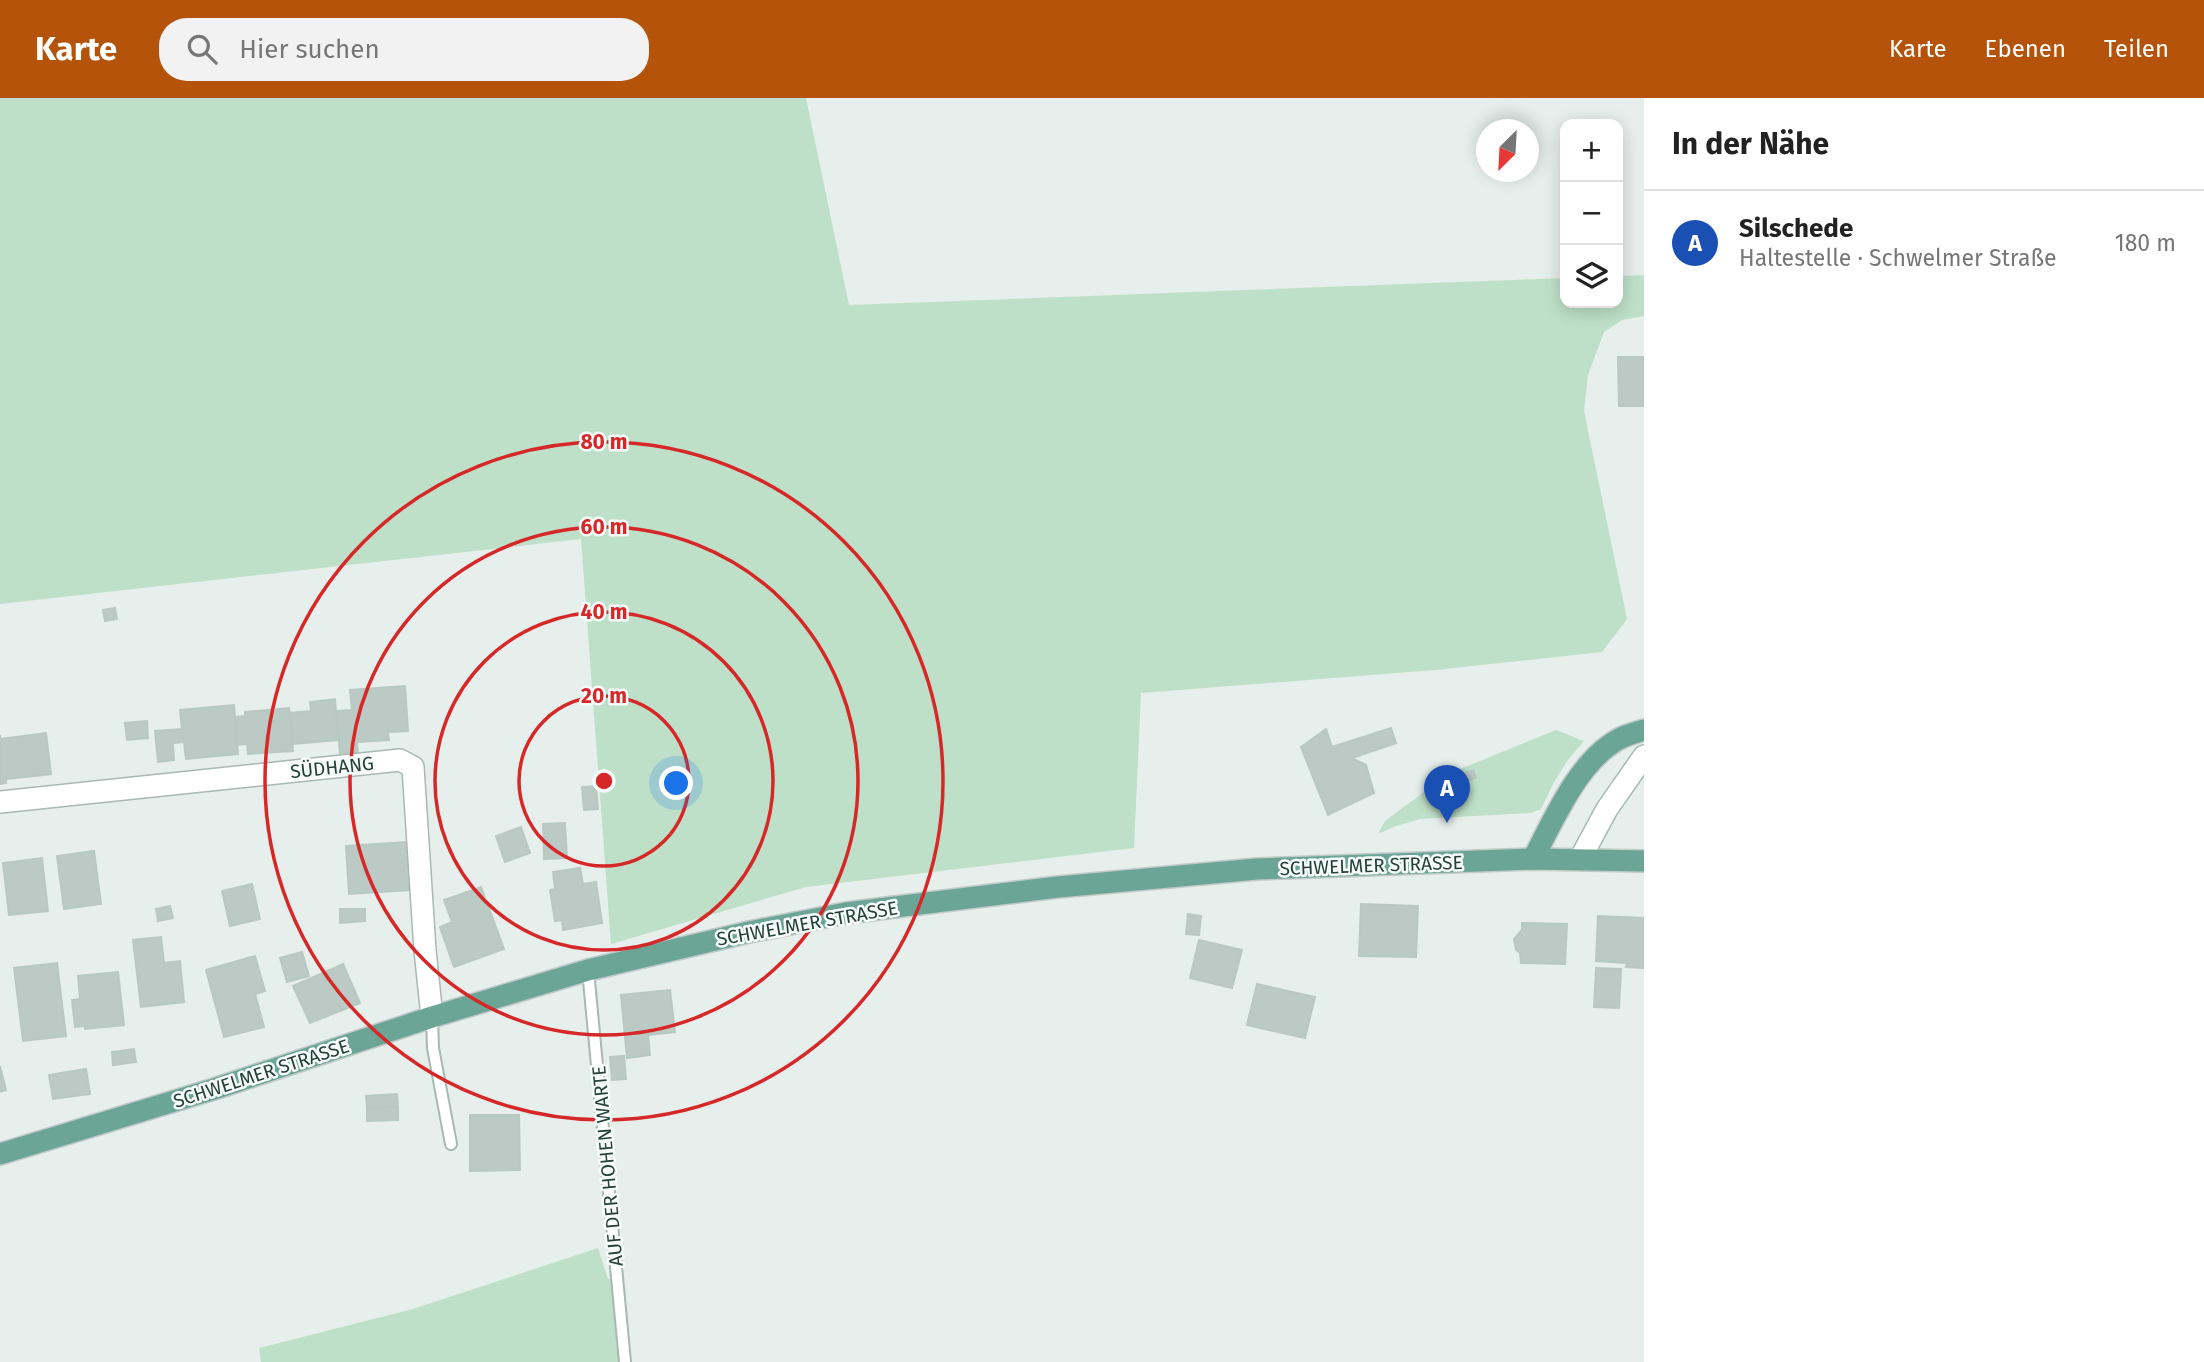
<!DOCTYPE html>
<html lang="de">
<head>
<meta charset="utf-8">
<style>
	body { margin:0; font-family:"Fira Sans",sans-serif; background:#f2f2f2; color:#222 }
	.controls { position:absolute; right:21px; top:21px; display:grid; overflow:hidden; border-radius:14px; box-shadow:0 4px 18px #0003 }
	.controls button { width:63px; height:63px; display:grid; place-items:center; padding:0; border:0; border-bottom:2px solid #e0e0e0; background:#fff; color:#222; font:35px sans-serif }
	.compass { position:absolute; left:1476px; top:21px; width:63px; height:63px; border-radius:50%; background:#fff; box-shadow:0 4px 18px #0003; rotate:204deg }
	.you { position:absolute; left:677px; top:686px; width:24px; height:24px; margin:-18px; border:5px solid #fff; border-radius:50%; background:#1a73e8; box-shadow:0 0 0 10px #1a73e833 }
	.badge { display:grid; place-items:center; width:46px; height:46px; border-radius:50%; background:#b45309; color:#fff; font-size:23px; font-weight:700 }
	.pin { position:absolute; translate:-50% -58px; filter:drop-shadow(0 2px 4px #0008) }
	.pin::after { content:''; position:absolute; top:37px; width:24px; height:21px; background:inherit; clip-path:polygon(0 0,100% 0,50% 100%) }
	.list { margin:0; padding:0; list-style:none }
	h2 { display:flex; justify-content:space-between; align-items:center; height:91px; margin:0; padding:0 28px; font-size:30px }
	h2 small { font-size:23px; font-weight:400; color:#767676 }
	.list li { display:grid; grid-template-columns:46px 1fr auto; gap:21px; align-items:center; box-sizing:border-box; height:105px; padding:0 28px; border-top:2px solid #e0e0e0 }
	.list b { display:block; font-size:26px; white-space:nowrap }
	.list p { margin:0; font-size:23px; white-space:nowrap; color:#767676 }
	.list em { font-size:23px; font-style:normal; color:#767676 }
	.icon { flex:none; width:38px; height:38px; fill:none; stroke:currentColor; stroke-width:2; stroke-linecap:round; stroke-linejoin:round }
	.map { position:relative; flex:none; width:1644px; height:1264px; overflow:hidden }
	header { display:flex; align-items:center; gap:42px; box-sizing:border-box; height:98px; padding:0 35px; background:#b45309; color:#fff }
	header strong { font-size:33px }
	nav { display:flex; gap:38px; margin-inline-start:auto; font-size:24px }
	.search { width:490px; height:63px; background:#f2f2f2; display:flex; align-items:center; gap:18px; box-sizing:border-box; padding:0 24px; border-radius:28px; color:#767676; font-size:26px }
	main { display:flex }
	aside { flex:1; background:#fff }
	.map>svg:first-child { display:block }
	.green { fill:#bfe0c8 }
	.building { fill:#bbcac4; stroke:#b8c9c2; stroke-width:2 }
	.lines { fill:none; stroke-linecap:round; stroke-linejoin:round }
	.service-casing { stroke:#a8b8b2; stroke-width:14 }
	.minor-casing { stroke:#a8b8b2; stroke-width:24 }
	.secondary-casing { stroke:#a4bbb3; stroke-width:24 }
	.primary-casing { stroke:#c2cac8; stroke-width:24 }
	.service { stroke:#fff; stroke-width:10 }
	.minor { stroke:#fff; stroke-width:21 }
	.secondary { stroke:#fff; stroke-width:21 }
	.primary { stroke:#6aa596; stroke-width:21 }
	.ring { fill:none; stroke:#d62828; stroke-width:3.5 }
	.labels { text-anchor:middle; stroke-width:5; stroke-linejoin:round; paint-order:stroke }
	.street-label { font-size:19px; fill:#24423a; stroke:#f7fbf9 }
	.centre { fill:#d62828; stroke:#f7fbf9; stroke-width:3.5 }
	.ring-label { font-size:21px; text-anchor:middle; font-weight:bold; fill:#d62828; stroke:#f7fbf9; stroke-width:5; stroke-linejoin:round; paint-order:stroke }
</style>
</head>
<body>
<header>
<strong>Karte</strong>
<div class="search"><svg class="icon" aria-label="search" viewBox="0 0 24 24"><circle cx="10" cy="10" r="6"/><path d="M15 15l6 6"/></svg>Hier suchen</div>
<nav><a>Karte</a><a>Ebenen</a><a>Teilen</a></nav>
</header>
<main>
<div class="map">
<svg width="1644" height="1264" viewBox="0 0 1644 1264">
	<rect width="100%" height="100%" fill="#e6efeb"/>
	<g class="green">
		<polygon points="0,0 806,0 849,207 1565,180 1565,205 1618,205 1618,178 1644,177 1644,218 1622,222 1604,234 1588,277 1584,313 1627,521 1602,554 1435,572 1141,595 1134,750 806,789 611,846 581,441 0,506"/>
		<polygon points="1556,632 1584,643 1568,662 1554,684 1541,711 1531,715 1420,721 1396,728 1378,736 1385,723 1448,676"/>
		<polygon points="598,1150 608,1181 614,1182 620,1264 261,1264 259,1250 413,1211"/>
	</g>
	<g class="building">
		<polygon points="1618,259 1644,259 1644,308 1619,308"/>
		<polygon points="115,510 117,521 105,523 103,512"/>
		<polygon points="405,588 408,633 388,634 389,642 357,644 358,657 340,659 337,613 352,612 350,592"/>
		<polygon points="335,601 338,642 293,646 290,615 311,613 310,604"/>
		<polygon points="234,607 238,656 186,661 184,644 173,645 174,662 158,664 155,633 182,631 180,612"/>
		<polygon points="289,610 293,653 248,656 247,646 237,647 235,619 245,618 245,614"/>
		<polygon points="147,623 148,640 127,642 125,625"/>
		<polygon points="1391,630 1396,645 1352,660 1366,667 1374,695 1328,717 1301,649 1326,631 1332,649"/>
		<polygon points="46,635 51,676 6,681 6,685 0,686 0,637 0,641"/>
		<polygon points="1473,672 1476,680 1460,686 1457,678"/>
		<polygon points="596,688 598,711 584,712 582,689"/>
		<polygon points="565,725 567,760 544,761 543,726"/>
		<polygon points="521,729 530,755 505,764 496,738"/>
		<polygon points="407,744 410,792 349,796 346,748"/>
		<polygon points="94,753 101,806 64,811 57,758"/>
		<polygon points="42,760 48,813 9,817 3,765"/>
		<polygon points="580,770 583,786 596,784 602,825 563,832 562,822 555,823 550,792 555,791 553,774"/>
		<polygon points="252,786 260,821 230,828 222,793"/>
		<polygon points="481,789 504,851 454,869 440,829 452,824 444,802"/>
		<polygon points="1361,806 1418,808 1416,859 1359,858"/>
		<polygon points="170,808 173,820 158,823 156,811"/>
		<polygon points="340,811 365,811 365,823 340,825"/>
		<polygon points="1188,816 1201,818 1199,837 1186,836"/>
		<polygon points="1598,818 1644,820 1644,870 1626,869 1627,865 1596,863"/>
		<polygon points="1522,825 1567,826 1565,866 1521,865 1520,855 1516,852 1514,841 1522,832"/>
		<polygon points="161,839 164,865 180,863 184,904 141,909 133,842"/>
		<polygon points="1199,842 1242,852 1232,890 1190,880"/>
		<polygon points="302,854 309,878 287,884 280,860"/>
		<polygon points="255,858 265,893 255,896 264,929 224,939 206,872"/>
		<polygon points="57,865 66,938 23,943 14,870"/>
		<polygon points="343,866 360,905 310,925 293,888"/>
		<polygon points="1596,870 1621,871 1619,910 1594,909"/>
		<polygon points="118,874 124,927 85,931 85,928 75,929 72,902 80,901 78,878"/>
		<polygon points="1257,886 1315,899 1305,940 1247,927"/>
		<polygon points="670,892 675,934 648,937 650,957 627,960 621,897"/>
		<polygon points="134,951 136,964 113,967 112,954"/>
		<polygon points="624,958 626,981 612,982 610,959"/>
		<polygon points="0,968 6,992 0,994"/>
		<polygon points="86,971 90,996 53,1001 49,977"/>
		<polygon points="397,996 398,1009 367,1010 366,998"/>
		<polygon points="398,1009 398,1022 367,1023 367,1010"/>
		<polygon points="470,1017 519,1017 520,1072 470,1073"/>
	</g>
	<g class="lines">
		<defs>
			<g id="service">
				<polyline points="588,872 625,1264"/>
				<polyline points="432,919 433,950 451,1046"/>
			</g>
			<polyline id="minor" points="0,704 400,662 413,669 425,852 432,919"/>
			<polyline id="secondary" points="1580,761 1607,711 1644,658"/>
			<g id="primary">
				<path d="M1533,761c21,-40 47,-102 90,-122 7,-3 14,-5 21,-7"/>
				<polyline points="0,1056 214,991 432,919 588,872 749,834 846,815 1058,789 1257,771 1533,761 1644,763"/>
			</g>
		</defs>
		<use href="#service" class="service-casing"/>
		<use href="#minor" class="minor-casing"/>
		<use href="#secondary" class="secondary-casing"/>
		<use href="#primary" class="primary-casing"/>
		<use href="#service" class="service"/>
		<use href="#minor" class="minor"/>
		<use href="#secondary" class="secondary"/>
		<use href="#primary" class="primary"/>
	</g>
	<g class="ring">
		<circle cx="604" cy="683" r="85"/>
		<circle cx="604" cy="683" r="169"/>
		<circle cx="604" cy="683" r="254"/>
		<circle cx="604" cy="683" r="339"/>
	</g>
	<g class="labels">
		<g class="street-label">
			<text transform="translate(332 669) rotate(-6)" y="7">SÜDHANG</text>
			<text transform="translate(1371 767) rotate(-2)" y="7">SCHWELMER STRASSE</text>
			<text transform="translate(807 825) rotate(-10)" y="7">SCHWELMER STRASSE</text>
			<text transform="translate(261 975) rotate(-18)" y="7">SCHWELMER STRASSE</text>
			<text transform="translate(607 1068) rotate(-95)" y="7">AUF DER HOHEN WARTE</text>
		</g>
	</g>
	<circle cx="604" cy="683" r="10" class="centre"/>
	<g class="ring-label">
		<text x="604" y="351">80 m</text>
		<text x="604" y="436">60 m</text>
		<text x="604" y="521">40 m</text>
		<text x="604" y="605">20 m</text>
	</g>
</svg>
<div class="controls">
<button>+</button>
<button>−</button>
<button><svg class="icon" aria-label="layers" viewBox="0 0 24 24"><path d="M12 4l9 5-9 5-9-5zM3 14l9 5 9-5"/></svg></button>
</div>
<svg class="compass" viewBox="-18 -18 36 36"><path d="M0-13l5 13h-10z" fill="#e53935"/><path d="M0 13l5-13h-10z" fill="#767676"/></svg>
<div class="you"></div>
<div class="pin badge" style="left:1447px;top:725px;background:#1a4fb4">A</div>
</div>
<aside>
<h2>In der Nähe<small></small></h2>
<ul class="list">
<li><span class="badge" style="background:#1a4fb4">A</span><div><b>Silschede</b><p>Haltestelle · Schwelmer Straße</p></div><em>180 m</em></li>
</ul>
</aside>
</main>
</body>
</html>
